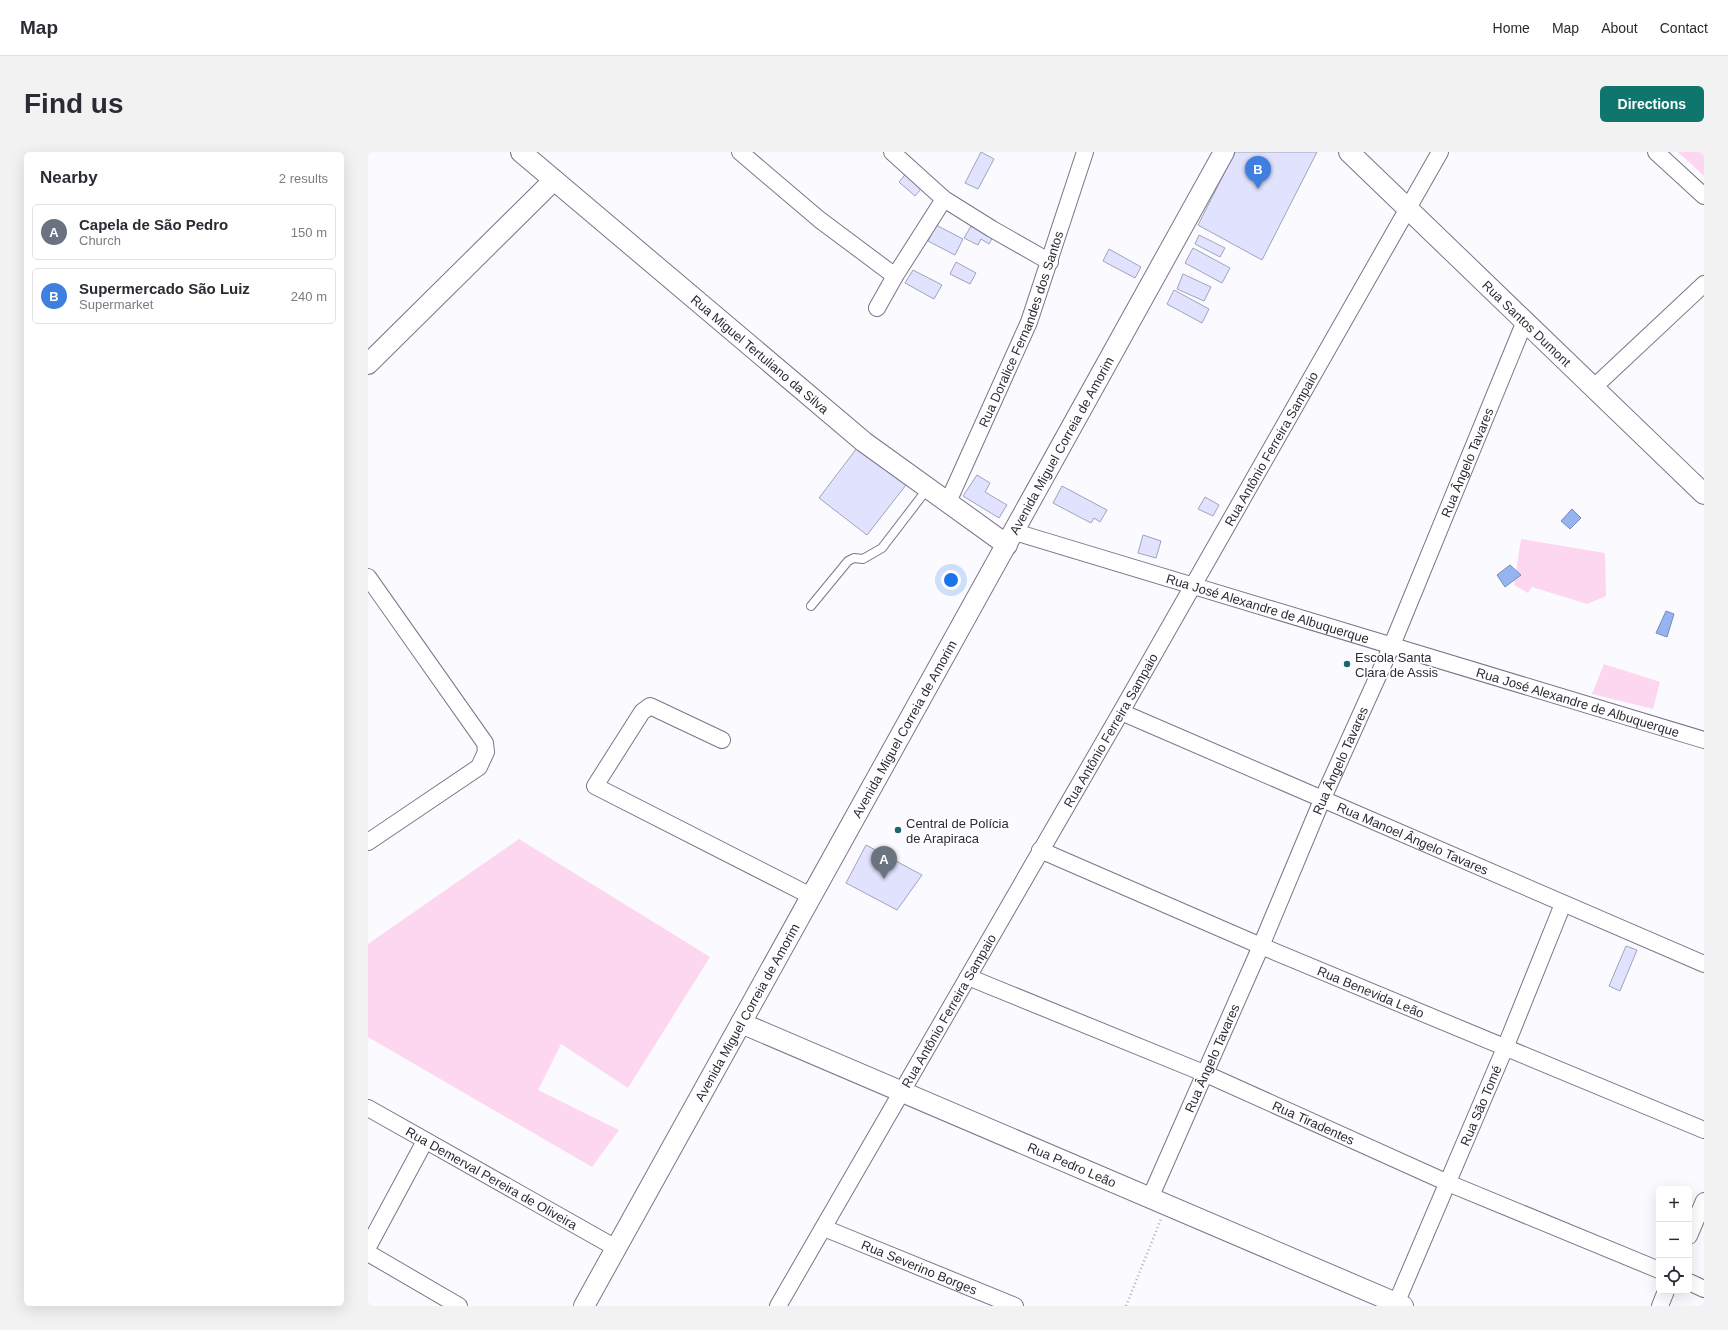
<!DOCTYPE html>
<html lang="en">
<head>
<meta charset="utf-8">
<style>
	body { margin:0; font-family:Helvetica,sans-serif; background:#f2f2f3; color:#2b2b33 }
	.controls { position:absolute; right:12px; bottom:12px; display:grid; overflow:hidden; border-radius:6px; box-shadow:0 4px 16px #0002 }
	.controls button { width:36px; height:36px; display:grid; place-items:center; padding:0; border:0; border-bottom:1px solid #e1e1e2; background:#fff; color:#2b2b33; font:20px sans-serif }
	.you { position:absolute; left:583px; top:428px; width:14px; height:14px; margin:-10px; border:3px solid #fff; border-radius:50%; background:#1a73e8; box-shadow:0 0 0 6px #1a73e833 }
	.badge { display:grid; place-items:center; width:26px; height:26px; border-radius:50%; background:#0f766e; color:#fff; font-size:13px; font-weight:700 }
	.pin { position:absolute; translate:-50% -33px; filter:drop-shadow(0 1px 2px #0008) }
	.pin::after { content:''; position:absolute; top:21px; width:14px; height:12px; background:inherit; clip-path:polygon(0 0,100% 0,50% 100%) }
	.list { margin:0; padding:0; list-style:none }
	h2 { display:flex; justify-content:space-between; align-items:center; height:52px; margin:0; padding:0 16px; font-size:17px }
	h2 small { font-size:13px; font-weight:400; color:#7c7c81 }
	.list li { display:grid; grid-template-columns:26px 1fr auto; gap:12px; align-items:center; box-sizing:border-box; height:56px; margin:0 8px 8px; padding:0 8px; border:1px solid #e1e1e2; border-radius:6px }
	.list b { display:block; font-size:15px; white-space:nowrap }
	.list p { margin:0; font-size:13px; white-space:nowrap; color:#7c7c81 }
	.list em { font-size:13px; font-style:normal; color:#7c7c81 }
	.icon { flex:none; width:22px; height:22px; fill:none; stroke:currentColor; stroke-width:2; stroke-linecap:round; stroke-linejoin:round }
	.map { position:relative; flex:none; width:1336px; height:1154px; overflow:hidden; border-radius:6px }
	header { display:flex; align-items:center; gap:24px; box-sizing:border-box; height:56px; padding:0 20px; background:#fff; border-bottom:1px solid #e1e1e2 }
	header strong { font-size:19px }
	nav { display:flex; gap:22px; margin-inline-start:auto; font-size:14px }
	.intro { display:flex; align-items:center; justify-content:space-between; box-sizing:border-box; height:96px; padding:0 24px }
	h1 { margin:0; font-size:28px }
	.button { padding:10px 18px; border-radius:6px; background:#0f766e; color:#fff; font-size:14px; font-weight:700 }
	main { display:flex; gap:24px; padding:0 24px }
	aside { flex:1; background:#fff; border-radius:6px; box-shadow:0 4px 16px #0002 }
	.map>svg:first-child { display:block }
	.green { fill:#fdd6f0 }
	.water { fill:#96b4f2; stroke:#778bb9 }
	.building { fill:#e1e2fd; stroke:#a1a3bc }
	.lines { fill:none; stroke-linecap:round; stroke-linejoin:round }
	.service-casing { stroke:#7c748b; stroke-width:10 }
	.minor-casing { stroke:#7c748b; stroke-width:18 }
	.tertiary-casing { stroke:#7c748b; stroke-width:22 }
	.path { stroke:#b0aeb4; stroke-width:2.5; stroke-dasharray:1 3; stroke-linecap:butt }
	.service { stroke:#fff; stroke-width:8 }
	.minor { stroke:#fff; stroke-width:16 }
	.tertiary { stroke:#fff; stroke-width:20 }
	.poi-dot { fill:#1c6671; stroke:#fff; stroke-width:1.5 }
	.labels { text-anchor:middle; stroke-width:3.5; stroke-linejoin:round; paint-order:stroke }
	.street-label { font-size:13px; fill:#2e2b34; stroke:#fff }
	.poi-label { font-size:13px; fill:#2e2b34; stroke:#fff; text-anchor:start }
</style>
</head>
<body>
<header>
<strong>Map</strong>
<nav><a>Home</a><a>Map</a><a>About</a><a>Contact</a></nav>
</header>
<div class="intro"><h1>Find us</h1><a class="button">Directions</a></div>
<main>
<aside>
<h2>Nearby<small>2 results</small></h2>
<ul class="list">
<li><span class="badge" style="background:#6b7280">A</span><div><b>Capela de São Pedro</b><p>Church</p></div><em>150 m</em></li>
<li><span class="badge" style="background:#3f7fe0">B</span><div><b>Supermercado São Luiz</b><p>Supermarket</p></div><em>240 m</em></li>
</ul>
</aside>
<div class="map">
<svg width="1336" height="1154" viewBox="0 0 1336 1154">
	<rect width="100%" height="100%" fill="#fbfaff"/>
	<g class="green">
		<polygon points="1310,0 1336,0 1336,24"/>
		<polygon points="1153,387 1237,401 1238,444 1219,452 1164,435 1160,441 1146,433"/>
		<polygon points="1236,512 1292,530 1285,557 1224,542"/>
		<polygon points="151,687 342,805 260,936 193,892 170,938 251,978 224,1015 0,885 0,792"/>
	</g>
	<g class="water">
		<polygon points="1204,357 1213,366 1202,377 1193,369"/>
		<polygon points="1142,413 1153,423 1137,435 1129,423"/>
		<polygon points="1298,459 1306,462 1299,485 1288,481"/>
	</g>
	<g class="building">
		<polygon points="613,0 626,7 610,37 597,31"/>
		<polygon points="867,0 949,0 894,108 830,73"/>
		<polygon points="540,19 556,33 547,44 531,30"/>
		<polygon points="606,69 627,81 621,92 613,87 610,93 596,86"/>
		<polygon points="568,73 595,87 587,103 560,89"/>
		<polygon points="831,83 857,96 852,105 827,92"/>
		<polygon points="825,96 862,116 854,131 817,111"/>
		<polygon points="741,97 773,115 767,126 735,109"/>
		<polygon points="588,110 608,121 602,132 582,122"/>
		<polygon points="545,118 574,133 566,147 537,131"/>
		<polygon points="815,122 843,135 836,149 809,137"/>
		<polygon points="806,138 841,157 834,171 799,152"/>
		<polygon points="489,296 538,333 499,383 451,346"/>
		<polygon points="609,323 622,331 617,340 639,353 631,366 595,344"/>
		<polygon points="694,334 739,358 732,370 726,366 723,371 685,351"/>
		<polygon points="837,345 851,353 845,364 830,357"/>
		<polygon points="775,383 793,389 788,406 770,401"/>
		<polygon points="498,693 554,723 529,758 478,731"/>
		<polygon points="1258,794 1269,798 1252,839 1241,834"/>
	</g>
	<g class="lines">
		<defs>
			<polyline id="service" points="443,454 480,409 486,406 495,407 514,396 560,336"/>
			<g id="minor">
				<polyline points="372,0 452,68 527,124"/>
				<polyline points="524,0 576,47 624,77 682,110"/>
				<polyline points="1288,0 1336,44"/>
				<polyline points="509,156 527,124 576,47"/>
				<polyline points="1225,236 1336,132"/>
				<path id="s1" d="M580,350l81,-180 56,-170"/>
				<path id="s2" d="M647,380l689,208"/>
				<polyline points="0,425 117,591 118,600 111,615 0,690"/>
				<path id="s3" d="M753,560l583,252"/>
				<polyline points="354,588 282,554 274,560 227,634 443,744"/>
				<path id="s4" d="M672,698l221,96 443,184"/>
				<path id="s5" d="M600,825l238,97 242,109 211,87"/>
				<path id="s6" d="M0,956l248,140"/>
				<path id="s7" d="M782,1046l111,-252 61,-146 70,-155 133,-324"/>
				<path id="s8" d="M456,1076l191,78"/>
				<polyline points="1321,1084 1336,1049"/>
				<polyline points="0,1095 57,989"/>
				<polyline points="0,1101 91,1154"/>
				<polyline points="1321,1130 1336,1137"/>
				<path id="s9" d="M410,1154l343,-594 319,-560"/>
				<path id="s10" d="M1027,1154l110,-258 58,-144"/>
				<polyline points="1292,1154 1298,1139"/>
			</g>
			<g id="tertiary">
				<path id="s11" d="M153,0l343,290 143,103"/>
				<path id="s12" d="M981,0l355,342"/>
				<polyline points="0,212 186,28"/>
				<path id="s13" d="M373,871l662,283"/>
				<path id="s14" d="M216,1154l640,-1154"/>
			</g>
		</defs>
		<use href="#service" class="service-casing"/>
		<use href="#minor" class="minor-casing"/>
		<use href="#tertiary" class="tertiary-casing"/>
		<polyline class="path" points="758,1154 793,1067"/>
		<use href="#service" class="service"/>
		<use href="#minor" class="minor"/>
		<use href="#tertiary" class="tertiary"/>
	</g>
	<g class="poi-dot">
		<circle cx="979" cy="512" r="4"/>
		<circle cx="530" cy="678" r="4"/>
	</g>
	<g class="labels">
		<g class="street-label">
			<text dy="5" stroke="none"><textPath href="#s12" startOffset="247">Rua Santos Dumont</textPath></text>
			<text dy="5" stroke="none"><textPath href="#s1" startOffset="188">Rua Doralice Fernandes dos Santos</textPath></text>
			<text dy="5" stroke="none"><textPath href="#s11" startOffset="313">Rua Miguel Tertuliano da Silva</textPath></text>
			<text dy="5" stroke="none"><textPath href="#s14" startOffset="984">Avenida Miguel Correia de Amorim</textPath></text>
			<text dy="5" stroke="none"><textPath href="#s9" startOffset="989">Rua Antônio Ferreira Sampaio</textPath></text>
			<text dy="5" stroke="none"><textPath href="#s7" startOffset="801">Rua Ângelo Tavares</textPath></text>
			<text dy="5" stroke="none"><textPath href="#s2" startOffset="264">Rua José Alexandre de Albuquerque</textPath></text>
			<text dy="5" stroke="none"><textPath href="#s2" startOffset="588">Rua José Alexandre de Albuquerque</textPath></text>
			<text dy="5" stroke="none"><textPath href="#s14" startOffset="660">Avenida Miguel Correia de Amorim</textPath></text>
			<text dy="5" stroke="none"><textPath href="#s9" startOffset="665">Rua Antônio Ferreira Sampaio</textPath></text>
			<text dy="5" stroke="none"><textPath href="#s7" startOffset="477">Rua Ângelo Tavares</textPath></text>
			<text dy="5" stroke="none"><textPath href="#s3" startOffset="318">Rua Manoel Ângelo Tavares</textPath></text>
			<text dy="5" stroke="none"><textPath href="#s4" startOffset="360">Rua Benevida Leão</textPath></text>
			<text dy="5" stroke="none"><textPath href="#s9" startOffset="341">Rua Antônio Ferreira Sampaio</textPath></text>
			<text dy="5" stroke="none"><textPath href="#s14" startOffset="336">Avenida Miguel Correia de Amorim</textPath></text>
			<text dy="5" stroke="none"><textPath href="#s7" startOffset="153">Rua Ângelo Tavares</textPath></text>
			<text dy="5" stroke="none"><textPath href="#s10" startOffset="218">Rua São Tomé</textPath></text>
			<text dy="5" stroke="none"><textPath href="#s5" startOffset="375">Rua Tiradentes</textPath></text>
			<text dy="5" stroke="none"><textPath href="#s13" startOffset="360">Rua Pedro Leão</textPath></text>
			<text dy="5" stroke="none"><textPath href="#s6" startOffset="142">Rua Demerval Pereira de Oliveira</textPath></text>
			<text dy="5" stroke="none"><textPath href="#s8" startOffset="103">Rua Severino Borges</textPath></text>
		</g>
		<g class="poi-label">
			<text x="987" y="510">Escola Santa<tspan x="987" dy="15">Clara de Assis</tspan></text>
			<text x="538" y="676">Central de Polícia<tspan x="538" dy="15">de Arapiraca</tspan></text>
		</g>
	</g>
</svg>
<div class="controls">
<button>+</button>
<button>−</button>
<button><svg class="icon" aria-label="locate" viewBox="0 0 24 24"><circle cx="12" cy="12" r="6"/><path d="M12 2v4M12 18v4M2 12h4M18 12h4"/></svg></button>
</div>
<div class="you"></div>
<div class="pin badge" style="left:516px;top:727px;background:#6b7280">A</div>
<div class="pin badge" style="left:890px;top:37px;background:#3f7fe0">B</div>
</div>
</main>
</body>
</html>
